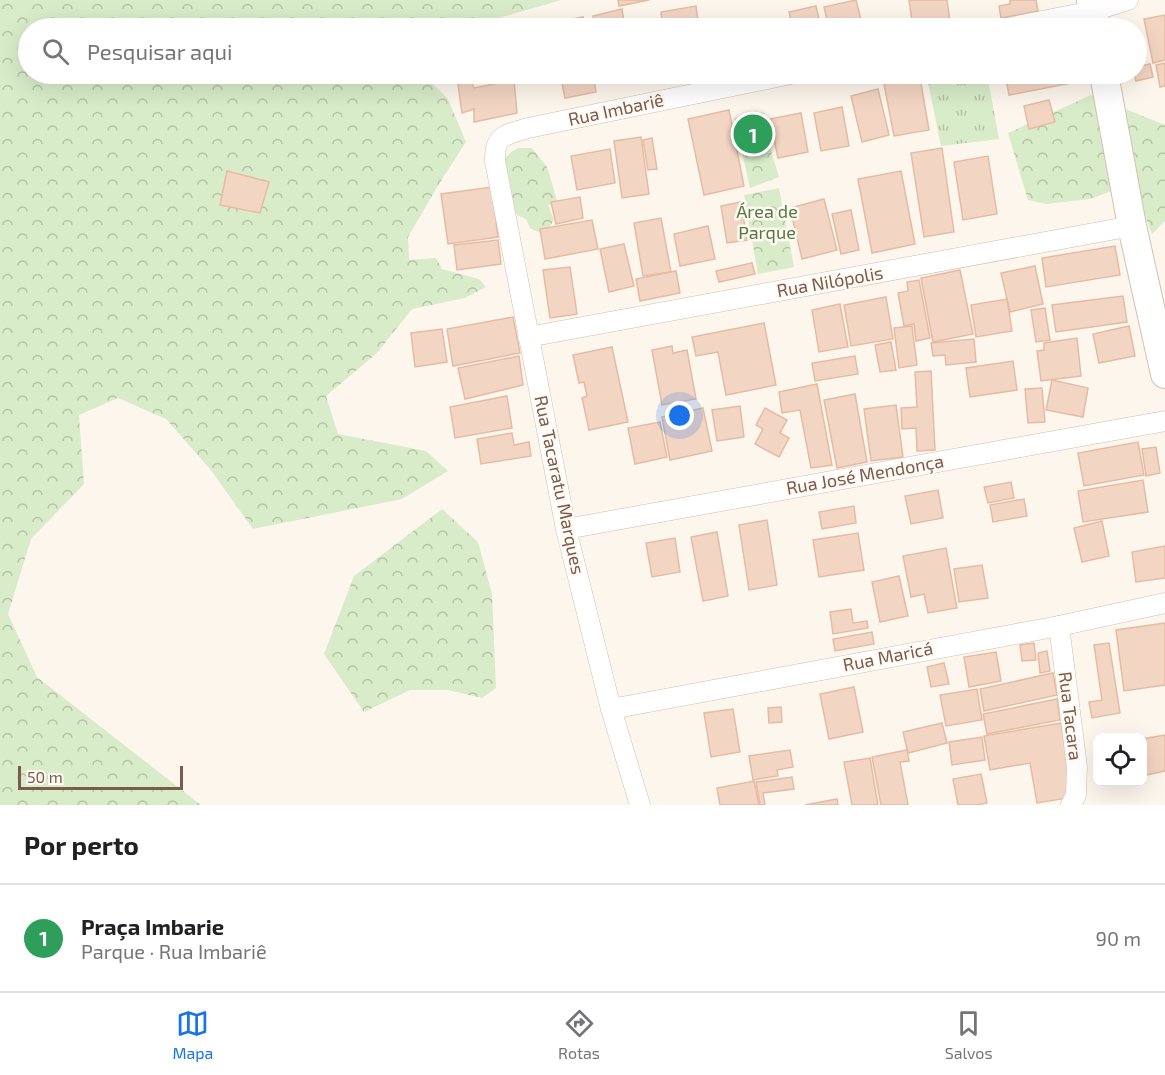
<!DOCTYPE html>
<html lang="pt">
<head>
<meta charset="utf-8">
<style>
	body { margin:0; font-family:"Exo 2",sans-serif; background:#f6f6f6; color:#202124 }
	.controls { position:absolute; right:18px; bottom:18px; display:grid; overflow:hidden; border-radius:12px; box-shadow:0 6px 24px #0002 }
	.controls button { width:54px; height:54px; display:grid; place-items:center; padding:0; border:0; border-bottom:2px solid #e0e0e0; background:#fff; color:#202124; font:30px sans-serif }
	.scale { position:absolute; left:18px; bottom:15px; width:165px; box-sizing:border-box; padding-left:6px; border:3px solid #7a5c4d; border-top:0; font-size:16px; line-height:21px; white-space:nowrap; color:#7a5c4d; -webkit-text-stroke:4px #fffaf3; paint-order:stroke }
	.you { position:absolute; left:680px; top:416px; width:21px; height:21px; margin:-15px; border:4px solid #fff; border-radius:50%; background:#1a73e8; box-shadow:0 0 0 9px #1a73e833 }
	.badge { display:grid; place-items:center; width:39px; height:39px; border-radius:50%; background:#1a73e8; color:#fff; font-size:20px; font-weight:700 }
	.pin { position:absolute; translate:-50% -50%; border:3px solid #fff; box-shadow:0 2px 6px #0006 }
	.list { margin:0; padding:0; list-style:none }
	h2 { display:flex; justify-content:space-between; align-items:center; height:78px; margin:0; padding:0 24px; font-size:26px }
	h2 small { font-size:20px; font-weight:400; color:#757577 }
	.list li { display:grid; grid-template-columns:39px 1fr auto; gap:18px; align-items:center; box-sizing:border-box; height:108px; padding:0 24px; border-top:2px solid #e0e0e0 }
	.list b { display:block; font-size:22px; white-space:nowrap }
	.list p { margin:0; font-size:20px; white-space:nowrap; color:#757577 }
	.list em { font-size:20px; font-style:normal; color:#757577 }
	.icon { flex:none; width:33px; height:33px; fill:none; stroke:currentColor; stroke-width:2; stroke-linecap:round; stroke-linejoin:round }
	.map { position:relative; flex:none; width:1165px; height:805px; overflow:hidden }
	.search { position:absolute; background:#fff; box-shadow:0 6px 24px #0002; left:18px; right:18px; top:18px; height:66px; display:flex; align-items:center; gap:15px; box-sizing:border-box; padding:0 21px; border-radius:33px; color:#757577; font-size:22px }
	.sheet { height:186px; background:#fff }
	nav { display:flex; justify-content:space-around; align-items:center; box-sizing:border-box; height:84px; border-top:2px solid #e0e0e0; background:#fff; font-size:16px; color:#757577 }
	nav a { display:grid; justify-items:center; gap:3px }
	nav .on { color:#1a73e8 }
	.map>svg:first-child { display:block }
	.grass { fill:url(#grass-tufts) }
	.forest { fill:url(#forest-crowns) }
	.building { fill:#f3d5c3; stroke:#e6bba3; stroke-width:1.5 }
	.lines { fill:none; stroke-linecap:round; stroke-linejoin:round }
	.street-casing { stroke:#d1beb0; stroke-width:21 }
	.secondary-casing { stroke:#d6c0b0; stroke-width:30 }
	.street { stroke:#fff; stroke-width:20 }
	.secondary { stroke:#fff; stroke-width:28 }
	.labels { text-anchor:middle; stroke-width:5; stroke-linejoin:round; paint-order:stroke }
	.street-label { font-size:18px; fill:#7a5c4d; stroke:#fffaf3 }
	.park-label { font-size:18px; fill:#537a41; stroke:#fffaf3 }
</style>
</head>
<body>
<div class="map">
<svg width="1165" height="805" viewBox="0 0 1165 805">
	<defs>
		<pattern id="grass-tufts" width="24" height="20" patternUnits="userSpaceOnUse" patternTransform="scale(1.5)"><rect width="24" height="20" fill="#d8ecc9"/><path d="M3 7l-1-3M5 7V3M7 7l1-3M15 17l-1-3M17 17v-4M19 17l1-3" fill="none" stroke="#b4c2a5"/></pattern>
		<pattern id="forest-crowns" width="20" height="18" patternUnits="userSpaceOnUse" patternTransform="scale(1.5)"><rect width="20" height="18" fill="#d8ecc9"/><path d="M2 6a3 3 0 1 1 6 0M12 15a3 3 0 1 1 6 0" fill="none" stroke="#b4c2a5"/></pattern>
	</defs>
	<rect width="100%" height="100%" fill="#fdf6ec"/>
	<polygon class="grass" points="939,74 987,74 999,139 941,146 927,77"/>
	<g class="forest">
		<polygon points="0,0 561,0 464,28 28,28 28,74 423,74 448,99 466,142 439,184 408,237 409,260 436,258 442,269 479,279 486,287 465,298 412,309 377,353 326,396 338,434 426,451 448,471 402,499 253,529 210,469 166,419 118,398 79,415 84,484 31,539 8,614 37,677 201,805 0,805"/>
		<polygon points="1091,95 1165,125 1165,221 1152,234 1133,183 1090,199 1046,204 1028,200 1008,133"/>
		<polygon points="764,112 771,151 779,177 750,188 734,118"/>
		<polygon points="518,148 532,148 547,167 558,204 548,205 554,220 544,235 530,228 526,219 517,215 510,202 501,164 510,153"/>
		<polygon points="779,188 794,267 758,274 744,195"/>
		<polygon points="442,509 478,542 492,594 496,688 482,698 448,690 410,690 364,712 324,654 354,576"/>
	</g>
	<g class="building">
		<polygon points="618,0 649,0 619,6"/>
		<polygon points="856,0 863,28 829,28 824,7"/>
		<polygon points="909,0 947,0 950,22 921,28 913,28"/>
		<polygon points="1010,0 1036,0 1038,11 1001,18 999,6 1010,4"/>
		<polygon points="696,6 699,28 663,28 661,12"/>
		<polygon points="816,6 821,28 793,28 789,12"/>
		<polygon points="622,9 625,28 595,28 593,16"/>
		<polygon points="1165,15 1165,60 1153,63 1144,19"/>
		<polygon points="583,17 585,28 552,28 551,23"/>
		<polygon points="530,25 530,28 509,28"/>
		<polygon points="1165,63 1165,86 1160,87 1156,65"/>
		<polygon points="1150,64 1153,77 1136,81 1134,74 1136,74 1136,67"/>
		<polygon points="432,74 466,74 466,76 435,82"/>
		<polygon points="560,74 593,74 596,92 565,98"/>
		<polygon points="603,74 634,74 634,78 605,80"/>
		<polygon points="1005,74 1081,74 1082,81 1009,95"/>
		<polygon points="920,78 929,130 894,136 884,84"/>
		<polygon points="514,80 517,113 474,122 474,109 462,113 458,84 471,81 474,88"/>
		<polygon points="878,89 889,135 862,142 851,96"/>
		<polygon points="1049,100 1055,122 1029,129 1024,106"/>
		<polygon points="842,107 849,146 821,151 814,113"/>
		<polygon points="729,110 744,186 704,195 688,119"/>
		<polygon points="801,113 808,152 778,158 770,119"/>
		<polygon points="641,137 649,194 622,198 614,141"/>
		<polygon points="652,138 657,169 648,170 643,140"/>
		<polygon points="942,148 954,232 924,237 911,153"/>
		<polygon points="610,149 615,183 577,190 571,156"/>
		<polygon points="988,156 997,214 963,220 954,162"/>
		<polygon points="227,171 269,182 260,213 220,205"/>
		<polygon points="901,171 915,244 872,253 858,179"/>
		<polygon points="492,187 498,237 448,244 441,194"/>
		<polygon points="580,197 583,218 556,224 551,202"/>
		<polygon points="824,199 837,250 802,259 790,208"/>
		<polygon points="741,202 747,240 727,243 721,206"/>
		<polygon points="851,210 859,250 841,254 832,214"/>
		<polygon points="661,218 671,272 643,276 634,223"/>
		<polygon points="592,220 598,249 545,259 540,229"/>
		<polygon points="708,226 715,259 680,266 674,234"/>
		<polygon points="498,240 501,264 457,270 454,245"/>
		<polygon points="624,244 634,286 609,292 600,249"/>
		<polygon points="1115,246 1120,275 1046,287 1042,258"/>
		<polygon points="752,263 755,274 719,282 716,271"/>
		<polygon points="1035,266 1043,304 1010,312 1001,273"/>
		<polygon points="570,267 577,314 550,318 543,270"/>
		<polygon points="960,270 973,334 933,342 921,278"/>
		<polygon points="676,271 680,293 640,301 636,279"/>
		<polygon points="919,280 930,338 916,341 914,324 904,326 898,293 908,291 907,282"/>
		<polygon points="1123,296 1127,322 1056,332 1052,305"/>
		<polygon points="886,297 893,339 851,346 844,305"/>
		<polygon points="1007,299 1012,331 976,337 971,305"/>
		<polygon points="840,304 848,347 819,352 812,310"/>
		<polygon points="1045,308 1050,340 1036,342 1031,310"/>
		<polygon points="513,317 520,353 453,366 447,329"/>
		<polygon points="764,323 776,385 726,395 718,352 696,356 692,337"/>
		<polygon points="912,326 917,365 899,368 894,328"/>
		<polygon points="1129,326 1135,356 1099,363 1093,334"/>
		<polygon points="442,329 447,362 415,367 411,333"/>
		<polygon points="1077,338 1081,376 1041,381 1037,351 1044,350 1044,343"/>
		<polygon points="974,339 976,362 946,365 945,355 933,356 931,343"/>
		<polygon points="891,342 896,370 880,372 875,345"/>
		<polygon points="672,346 673,353 687,350 696,399 662,405 652,350"/>
		<polygon points="612,347 628,422 589,430 582,398 587,396 584,382 579,383 573,355"/>
		<polygon points="519,356 523,385 465,399 458,368"/>
		<polygon points="855,356 858,374 815,381 812,363"/>
		<polygon points="1013,361 1017,390 970,397 966,368"/>
		<polygon points="931,371 935,450 917,451 916,428 902,429 901,408 917,407 915,372"/>
		<polygon points="1052,380 1088,388 1083,417 1046,410"/>
		<polygon points="817,384 832,465 811,468 800,410 782,413 779,392"/>
		<polygon points="1042,388 1045,422 1028,423 1025,389"/>
		<polygon points="855,394 867,462 837,468 824,400"/>
		<polygon points="507,396 512,428 455,438 450,407"/>
		<polygon points="896,405 903,457 871,461 864,409"/>
		<polygon points="740,406 744,437 717,441 712,410"/>
		<polygon points="703,408 712,451 670,460 662,417"/>
		<polygon points="765,408 787,420 780,433 789,438 779,457 755,444 763,429 756,425"/>
		<polygon points="660,422 667,457 635,464 628,428"/>
		<polygon points="512,433 514,445 529,442 531,456 481,464 477,439"/>
		<polygon points="1138,442 1144,475 1084,486 1078,453"/>
		<polygon points="1156,447 1160,473 1146,476 1142,449"/>
		<polygon points="1143,480 1148,512 1083,522 1078,491"/>
		<polygon points="1011,482 1014,498 988,503 984,487"/>
		<polygon points="938,490 943,518 911,524 905,496"/>
		<polygon points="1024,499 1027,516 993,522 990,505"/>
		<polygon points="854,506 856,523 822,529 819,512"/>
		<polygon points="767,520 777,585 749,590 739,525"/>
		<polygon points="1102,521 1109,556 1082,562 1074,528"/>
		<polygon points="717,532 728,596 703,601 691,537"/>
		<polygon points="858,533 864,570 819,577 813,540"/>
		<polygon points="675,538 680,572 652,577 646,543"/>
		<polygon points="1165,546 1165,578 1136,582 1132,552"/>
		<polygon points="946,548 957,608 928,613 924,594 911,597 903,556"/>
		<polygon points="982,565 988,598 959,602 954,569"/>
		<polygon points="899,576 908,616 880,622 872,582"/>
		<polygon points="851,609 853,623 867,621 868,628 833,634 830,612"/>
		<polygon points="1165,623 1165,685 1124,691 1116,630"/>
		<polygon points="872,632 874,644 835,651 833,639"/>
		<polygon points="1034,643 1036,660 1022,661 1020,645"/>
		<polygon points="1109,643 1120,713 1092,718 1089,702 1102,700 1094,645"/>
		<polygon points="1047,651 1050,671 1040,673 1038,653"/>
		<polygon points="996,652 1001,681 969,687 964,657"/>
		<polygon points="944,663 949,684 931,687 927,667"/>
		<polygon points="1053,673 1057,695 984,711 980,689"/>
		<polygon points="854,687 863,732 829,739 820,694"/>
		<polygon points="977,689 982,720 946,726 940,695"/>
		<polygon points="1057,699 1060,720 987,734 983,714"/>
		<polygon points="781,707 782,722 769,723 768,708"/>
		<polygon points="733,709 740,752 711,757 704,713"/>
		<polygon points="942,723 947,743 908,753 903,732"/>
		<polygon points="1061,723 1074,797 1037,803 1030,763 990,770 984,736"/>
		<polygon points="1165,735 1165,771 1142,776 1142,739"/>
		<polygon points="982,737 985,760 952,765 949,742"/>
		<polygon points="790,750 793,767 777,770 778,776 753,780 749,756"/>
		<polygon points="907,750 909,761 900,762 908,805 881,805 872,757"/>
		<polygon points="870,758 878,805 852,805 844,762"/>
		<polygon points="981,774 987,803 977,805 958,805 953,779"/>
		<polygon points="792,777 794,789 763,793 765,805 760,805 756,782"/>
		<polygon points="754,781 759,805 720,805 717,788"/>
		<polygon points="837,799 838,805 805,805"/>
	</g>
	<g class="lines">
		<defs>
			<g id="street">
				<polyline points="1007,28 1093,11 1128,0"/>
				<polyline points="528,337 1132,226"/>
				<polyline points="566,529 1165,421"/>
				<polyline points="1059,626 1077,767 1076,795 1071,805"/>
				<polyline points="611,709 1059,626 1165,603"/>
				<path d="M640,805l-29,-96 -45,-180 -71,-368c-1,-27 11,-26 33,-33l263,-54"/>
			</g>
			<g id="secondary">
				<polyline points="1091,0 1096,28"/>
				<polyline points="1104,74 1132,226 1165,374"/>
			</g>
		</defs>
		<use href="#street" class="street-casing"/>
		<use href="#secondary" class="secondary-casing"/>
		<use href="#street" class="street"/>
		<use href="#secondary" class="secondary"/>
	</g>
	<g class="labels">
		<g class="street-label">
			<text transform="translate(616 110) rotate(-12)" y="6">Rua Imbariê</text>
			<text transform="translate(830 282) rotate(-10)" y="6">Rua Nilópolis</text>
			<text transform="translate(865 475) rotate(-10)" y="6">Rua José Mendonça</text>
			<text transform="translate(559 485) rotate(78)" y="6">Rua Tacaratu Marques</text>
			<text transform="translate(888 657) rotate(-11)" y="6">Rua Maricá</text>
			<text transform="translate(1070 716) rotate(83)" y="6">Rua Tacara</text>
		</g>
		<g class="park-label">
			<text x="767" y="218">Área de<tspan x="767" dy="21">Parque</tspan></text>
		</g>
	</g>
</svg>
<div class="controls">
<button><svg class="icon" aria-label="locate" viewBox="0 0 24 24"><circle cx="12" cy="12" r="6"/><path d="M12 2v4M12 18v4M2 12h4M18 12h4"/></svg></button>
</div>
<div class="scale">50 m</div>
<div class="you"></div>
<div class="pin badge" style="left:753px;top:134px;background:#2e9e5b">1</div>
<div class="search"><svg class="icon" aria-label="search" viewBox="0 0 24 24"><circle cx="10" cy="10" r="6"/><path d="M15 15l6 6"/></svg>Pesquisar aqui</div>
</div>
<section class="sheet">
<h2>Por perto<small></small></h2>
<ul class="list">
<li><span class="badge" style="background:#2e9e5b">1</span><div><b>Praça Imbarie</b><p>Parque · Rua Imbariê</p></div><em>90 m</em></li>
</ul>
</section>
<nav>
<a class="on"><svg class="icon" aria-label="map" viewBox="0 0 24 24"><path d="M3 6l6-2 6 2 6-2v14l-6 2-6-2-6 2zM9 4v14M15 6v14"/></svg>Mapa</a>
<a><svg class="icon" aria-label="directions" viewBox="0 0 24 24"><path d="M12 3l9 9-9 9-9-9zM9 14v-3h6M13 9l2 2-2 2"/></svg>Rotas</a>
<a><svg class="icon" aria-label="saved" viewBox="0 0 24 24"><path d="M7 4h10v16l-5-4-5 4z"/></svg>Salvos</a>
</nav>
</body>
</html>
